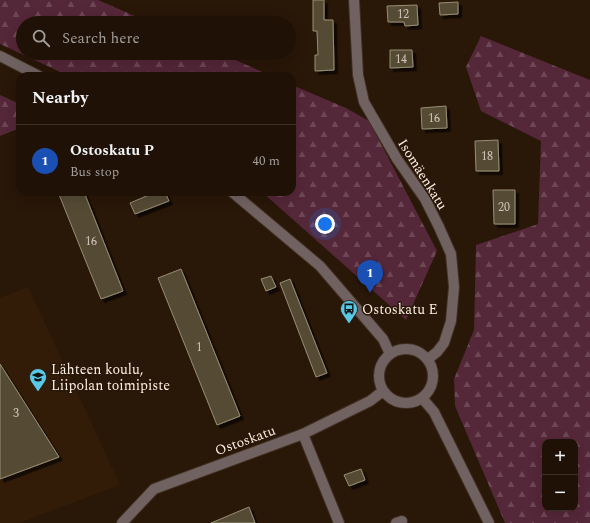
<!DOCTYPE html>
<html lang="en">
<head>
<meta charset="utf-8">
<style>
	body { margin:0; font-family:Spectral,serif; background:#271a10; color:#f1f3f6 }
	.controls { position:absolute; right:12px; bottom:12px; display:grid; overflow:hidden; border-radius:8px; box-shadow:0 4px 16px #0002 }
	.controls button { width:36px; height:36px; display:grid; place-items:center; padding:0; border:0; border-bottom:1px solid #3c3128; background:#1f1106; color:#f1f3f6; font:20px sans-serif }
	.you { position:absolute; left:325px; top:224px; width:14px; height:14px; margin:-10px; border:3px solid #fff; border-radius:50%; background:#1a73e8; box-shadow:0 0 0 6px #1a73e833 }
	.badge { display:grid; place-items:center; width:26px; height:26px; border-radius:50%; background:#2563eb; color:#fff; font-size:13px; font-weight:700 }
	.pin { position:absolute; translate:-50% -33px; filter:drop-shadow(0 1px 2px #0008) }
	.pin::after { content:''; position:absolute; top:21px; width:14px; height:12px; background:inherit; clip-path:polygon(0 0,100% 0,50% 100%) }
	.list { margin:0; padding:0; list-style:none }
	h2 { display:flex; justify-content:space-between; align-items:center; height:52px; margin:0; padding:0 16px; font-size:17px }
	h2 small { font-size:13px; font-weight:400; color:#a19d9b }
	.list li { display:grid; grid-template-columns:26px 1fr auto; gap:12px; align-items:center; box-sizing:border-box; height:72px; padding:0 16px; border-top:1px solid #3c3128 }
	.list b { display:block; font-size:15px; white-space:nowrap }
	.list p { margin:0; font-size:13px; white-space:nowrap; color:#a19d9b }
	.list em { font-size:13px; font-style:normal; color:#a19d9b }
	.icon { flex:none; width:22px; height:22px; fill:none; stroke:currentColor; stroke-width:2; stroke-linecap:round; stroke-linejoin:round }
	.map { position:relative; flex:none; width:590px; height:523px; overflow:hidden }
	.search { position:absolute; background:#1f1106; box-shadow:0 4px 16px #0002; left:16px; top:16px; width:280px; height:44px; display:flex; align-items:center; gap:10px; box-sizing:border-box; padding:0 14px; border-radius:22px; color:#a19d9b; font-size:15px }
	.panel { position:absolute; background:#1f1106; box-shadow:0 4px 16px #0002; left:16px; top:72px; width:280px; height:124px; border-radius:12px }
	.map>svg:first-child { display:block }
	.built { fill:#331c07 }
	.forest { fill:url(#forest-firs); fill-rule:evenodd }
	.building { fill:#554c34; stroke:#978e74; filter:url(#shadow) }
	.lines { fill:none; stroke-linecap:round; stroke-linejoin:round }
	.minor-casing { stroke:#423123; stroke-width:12 }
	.tertiary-casing { stroke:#423123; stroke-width:12 }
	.minor { stroke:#706261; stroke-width:10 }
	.tertiary { stroke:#706261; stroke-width:10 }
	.labels { text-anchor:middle; stroke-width:3; stroke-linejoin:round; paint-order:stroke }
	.number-label { font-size:12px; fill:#d2c6b9 }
	.street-label { font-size:14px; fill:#fcefe5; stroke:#291708 }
	.poi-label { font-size:14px; fill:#fcefe5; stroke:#291708; text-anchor:start }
</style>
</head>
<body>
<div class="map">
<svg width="590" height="523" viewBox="0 0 590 523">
	<defs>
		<pattern id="forest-firs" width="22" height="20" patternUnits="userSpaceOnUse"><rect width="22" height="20" fill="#542739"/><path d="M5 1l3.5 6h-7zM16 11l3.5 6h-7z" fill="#6e4756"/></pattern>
		<filter id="shadow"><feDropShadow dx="3.5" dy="3.5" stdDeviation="0" flood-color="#0009"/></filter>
	</defs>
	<rect width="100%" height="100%" fill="#291708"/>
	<polygon class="built" points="28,287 120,485 19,523 0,523 0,298"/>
	<g class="forest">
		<polygon points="0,0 98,0 151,23 23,23 23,53 219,53 272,76 69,76 0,44"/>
		<path d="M481,36l109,44v443h-85l-50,-117 -1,-27 20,-49 2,-85 62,-21 3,-83 -60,-30 -15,-44zM545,442h30v66h-30z"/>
		<polygon points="292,85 346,108 369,121 437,251 406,320 262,192 292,192"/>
		<polygon points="0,95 20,104 20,128 0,136"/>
	</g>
	<g class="building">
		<polygon points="313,0 324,0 324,20 333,20 334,70 315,71 315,55 318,55 317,31 313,31"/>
		<polygon points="458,2 458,14 440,15 439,3"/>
		<polygon points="417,5 418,25 405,26 404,22 388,22 387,6"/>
		<polygon points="390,50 412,50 413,67 390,68"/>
		<polygon points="446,106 447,128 422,129 421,108"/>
		<polygon points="498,140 499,171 476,171 475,141"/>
		<polygon points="493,190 515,190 515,224 494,224"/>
		<polygon points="58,192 84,192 123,291 101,299"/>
		<polygon points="156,192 165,192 169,201 135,214 130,203"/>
		<polygon points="181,269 240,416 217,425 158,278"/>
		<polygon points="271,276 276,287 266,291 261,279"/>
		<polygon points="290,279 327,373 316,377 280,283"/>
		<polygon points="0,364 59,457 0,479"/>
		<polygon points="361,469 365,480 349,486 344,475"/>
		<polygon points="249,507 255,523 211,523"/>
	</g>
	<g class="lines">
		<defs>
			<g id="minor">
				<polyline points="354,0 358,75 364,102 397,159 425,199 439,227 451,254 454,287 451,321 444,343 437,352 428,359"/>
				<polyline points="303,434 339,523"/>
				<polyline points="122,523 154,489 303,434 370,401 383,391"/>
				<polyline points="396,523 402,521"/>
			</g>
			<g id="tertiary">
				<polyline points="0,56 39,76"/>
				<polyline points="232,192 320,266 383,339 390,354"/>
				<circle cx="406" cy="376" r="27"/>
				<polyline points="422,398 434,412 489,523"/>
			</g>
		</defs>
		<use href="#minor" class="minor-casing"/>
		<use href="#tertiary" class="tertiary-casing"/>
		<use href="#minor" class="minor"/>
		<use href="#tertiary" class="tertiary"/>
	</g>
	<defs>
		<symbol id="bus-pin" viewBox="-11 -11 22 30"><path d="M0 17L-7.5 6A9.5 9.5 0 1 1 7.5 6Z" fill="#58c8e4" stroke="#291708"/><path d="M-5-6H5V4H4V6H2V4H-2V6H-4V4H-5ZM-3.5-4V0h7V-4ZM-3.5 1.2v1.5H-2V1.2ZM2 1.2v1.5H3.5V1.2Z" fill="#111"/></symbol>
		<symbol id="school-pin" viewBox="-11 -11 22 30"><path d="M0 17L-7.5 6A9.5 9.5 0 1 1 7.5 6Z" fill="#58c8e4" stroke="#291708"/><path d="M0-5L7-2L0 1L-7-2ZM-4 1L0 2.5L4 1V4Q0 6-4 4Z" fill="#111"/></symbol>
	</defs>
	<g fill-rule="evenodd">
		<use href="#bus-pin" x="339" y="299" width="20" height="27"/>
		<use href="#school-pin" x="28" y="367" width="20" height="27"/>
	</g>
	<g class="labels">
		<g class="number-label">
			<text x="403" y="18">12</text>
			<text x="401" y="63">14</text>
			<text x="434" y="122">16</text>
			<text x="487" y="160">18</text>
			<text x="504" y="211">20</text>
			<text x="91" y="245">16</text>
			<text x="199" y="351">1</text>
			<text x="16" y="417">3</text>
		</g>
		<g class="street-label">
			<text transform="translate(423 174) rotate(58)" y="5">Isomäenkatu</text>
			<text transform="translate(245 440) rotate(-20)" y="5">Ostoskatu</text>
		</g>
		<g class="poi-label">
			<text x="362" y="314">Ostoskatu E</text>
			<text x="51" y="374">Lähteen koulu,<tspan x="51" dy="16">Liipolan toimipiste</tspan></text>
		</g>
	</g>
</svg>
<div class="controls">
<button>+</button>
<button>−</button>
</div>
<div class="you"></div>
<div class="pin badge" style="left:370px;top:293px;background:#1a4fb4">1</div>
<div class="search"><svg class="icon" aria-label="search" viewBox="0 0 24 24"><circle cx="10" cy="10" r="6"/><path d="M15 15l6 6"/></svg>Search here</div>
<section class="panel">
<h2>Nearby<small></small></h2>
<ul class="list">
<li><span class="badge" style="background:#1a4fb4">1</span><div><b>Ostoskatu P</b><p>Bus stop</p></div><em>40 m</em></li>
</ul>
</section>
</div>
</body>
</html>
